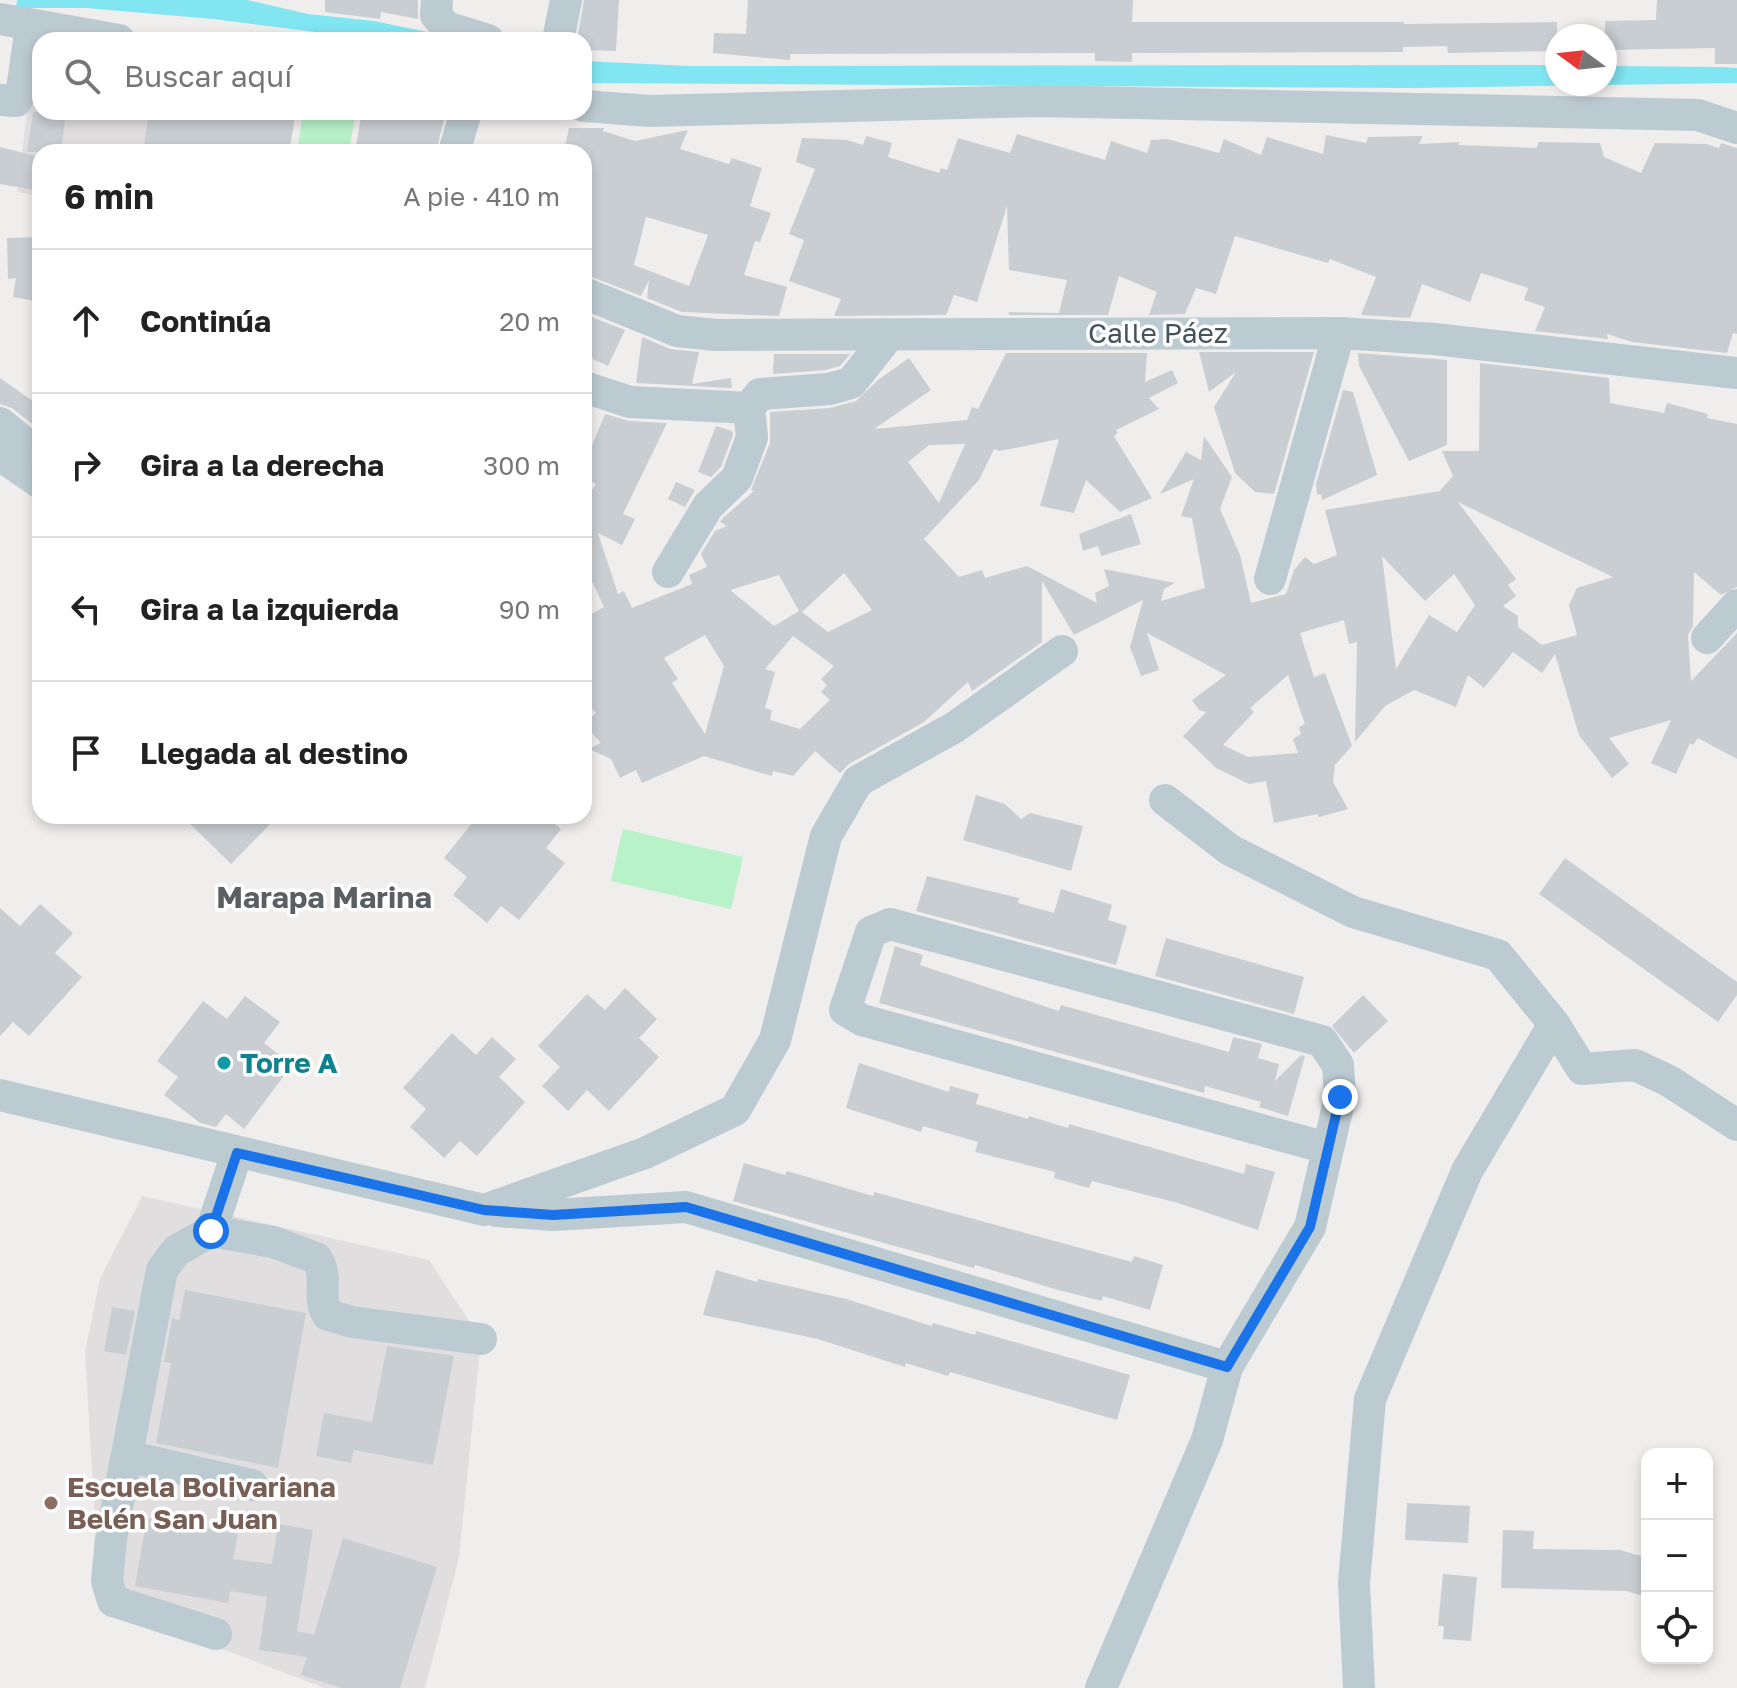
<!DOCTYPE html>
<html lang="es">
<head>
<meta charset="utf-8">
<style>
	body { margin:0; font-family:"Golos Text",sans-serif; background:#f2f2f2; color:#222 }
	.controls { position:absolute; right:24px; bottom:24px; display:grid; overflow:hidden; border-radius:16px; box-shadow:0 4px 12px #0003 }
	.controls button { width:72px; height:72px; display:grid; place-items:center; padding:0; border:0; border-bottom:2px solid #e0e0e0; background:#fff; color:#222; font:40px sans-serif }
	.compass { position:absolute; left:1545px; top:24px; width:72px; height:72px; border-radius:50%; background:#fff; box-shadow:0 4px 12px #0003; rotate:285deg }
	.stop { position:absolute; width:24px; height:24px; margin:-18px; border:6px solid #1a73e8; border-radius:50%; background:#fff }
	.stop.end { background:#1a73e8; border-color:#fff; box-shadow:0 2px 8px #0008 }
	.list { margin:0; padding:0; list-style:none }
	h2 { display:flex; justify-content:space-between; align-items:center; height:104px; margin:0; padding:0 32px; font-size:34px }
	h2 small { font-size:26px; font-weight:400; color:#767676 }
	.list li { display:grid; grid-template-columns:52px 1fr auto; gap:24px; align-items:center; box-sizing:border-box; height:144px; padding:0 32px; border-top:2px solid #e0e0e0 }
	.list b { display:block; font-size:30px; white-space:nowrap }
	.list em { font-size:26px; font-style:normal; color:#767676 }
	.icon { flex:none; width:44px; height:44px; fill:none; stroke:currentColor; stroke-width:2; stroke-linecap:round; stroke-linejoin:round }
	.map { position:relative; flex:none; width:1737px; height:1688px; overflow:hidden }
	.search { position:absolute; background:#fff; box-shadow:0 4px 12px #0003; left:32px; top:32px; width:560px; height:88px; display:flex; align-items:center; gap:20px; box-sizing:border-box; padding:0 28px; border-radius:24px; color:#767676; font-size:30px }
	.panel { position:absolute; background:#fff; box-shadow:0 4px 12px #0003; left:32px; top:144px; width:560px; height:680px; border-radius:24px }
	.map>svg:first-child { display:block }
	.education { fill:#e1dedf }
	.green { fill:#b7f2c9 }
	.water { fill:#81e5f2 }
	.building { fill:#c9ced3; fill-rule:evenodd }
	.lines { fill:none; stroke-linecap:round; stroke-linejoin:round }
	.minor { stroke:#bccad1; stroke-width:32 }
	.route { stroke:#1a73e8; stroke-width:10 }
	.culture-dot { fill:#0f9aa8; stroke:#fff; stroke-width:3 }
	.education-dot { fill:#8d6e63; stroke:#fff; stroke-width:3 }
	.labels { text-anchor:middle; stroke-width:7; stroke-linejoin:round; paint-order:stroke }
	.street-label { font-size:28px; fill:#44535c; stroke:#fff }
	.culture-label { font-size:28px; font-weight:bold; fill:#0d838f; stroke:#fff; text-anchor:start }
	.education-label { font-size:28px; font-weight:bold; fill:#785e54; stroke:#fff; text-anchor:start }
	.neighbourhood-label { font-size:30px; font-weight:bold; fill:#595f63; stroke:#fff }
</style>
</head>
<body>
<div class="map">
<svg width="1737" height="1688" viewBox="0 0 1737 1688">
	<rect width="100%" height="100%" fill="#f0eded"/>
	<g class="education">
		<polygon points="40,50 40,112 204,112 197,152 40,152 40,196 17,192 30,89"/>
		<polygon points="142,1196 429,1260 481,1339 459,1558 425,1688 324,1688 117,1608 97,1553 85,1352 100,1279"/>
	</g>
	<g class="green">
		<polygon points="303,112 355,116 349,152 297,152"/>
		<polygon points="623,829 743,857 731,909 611,881"/>
	</g>
	<g class="water">
		<polygon points="17,0 247,0 308,14 374,21 466,40 379,40 213,19 86,8 16,8"/>
		<polygon points="584,61 689,66 1557,65 1557,84 1605,84 1605,66 1721,67 1737,68 1737,83 1410,88 584,83"/>
	</g>
	<g class="building">
		<polygon points="325,0 418,0 418,19 381,12 380,19 325,12"/>
		<polygon points="584,0 619,0 616,51 584,50 584,40 577,40"/>
		<polygon points="748,0 1133,0 1132,22 1404,22 1404,24 1557,22 1557,51 1448,53 1447,46 1403,47 1403,52 1132,53 1132,62 1095,61 1095,53 790,54 790,60 713,53 714,33 746,34"/>
		<polygon points="1657,0 1737,0 1737,64 1715,64 1715,48 1605,50 1605,21 1656,20"/>
		<polygon points="33,112 66,112 61,152 27,152"/>
		<polygon points="149,112 296,112 289,152 143,152"/>
		<polygon points="362,112 422,118 423,114 444,119 436,152 355,152"/>
		<path d="M569,128h35l-1,3 32,10 53,-11 -8,19 49,15 3,-6 30,10 -12,38 21,7 -11,29 -5,-1 -11,34 43,12 -8,29 -97,-4 -35,-14 2,-18 -8,16 -57,-22v-122h-20zM646,217l62,18 -19,51 -55,-21z"/>
		<polygon points="1017,134 1105,160 1111,141 1147,153 1151,140 1167,139 1219,153 1224,139 1261,155 1267,137 1323,154 1326,135 1366,143 1368,137 1423,136 1419,144 1460,142 1458,145 1536,148 1539,142 1600,143 1604,157 1641,173 1655,143 1706,144 1719,148 1721,143 1737,148 1737,334 1733,333 1727,353 1632,342 1607,334 1608,339 1535,331 1545,307 1524,300 1528,288 1481,273 1470,302 1422,284 1410,318 1361,315 1376,277 1330,259 1328,263 1235,236 1216,294 1196,288 1185,314 1149,315 1157,292 1119,276 1108,315 1009,315 1009,312 1059,313 1067,280 1009,270 1007,206 977,302 954,295 946,315 834,316 841,299 789,281 804,240 789,234 815,169 796,162 802,138 847,140 863,145 866,136 892,143 888,157 939,173 941,168 947,170 958,138 1010,153"/>
		<polygon points="0,147 40,157 40,191 0,184"/>
		<polygon points="40,237 40,302 13,297 16,278 8,279 7,238"/>
		<polygon points="584,314 625,330 608,366 584,355"/>
		<polygon points="642,337 670,349 699,352 692,384 731,378 732,388 636,383"/>
		<polygon points="1199,352 1314,352 1274,494 1255,492 1235,473 1214,407 1236,372 1209,392"/>
		<path d="M1006,353h141l-2,29 27,-12 6,13 -29,15 10,11 -43,21 2,3 -4,3 38,62 -32,14 -34,-32 -12,33 -34,-7 19,-67 -59,12 -6,-2 -15,31 -55,59 35,38 23,-7 3,8 42,-12 70,37 -2,-10 14,-7 -5,-17 71,14 -11,6 -3,12 44,-13 -13,-70 -11,-2 13,-37 -34,15 26,-42 15,8 3,-24 28,41 -12,32 20,46 11,48 35,-9 8,-24 11,-13 9,7 23,-9 -12,-45 115,-19 13,-15 -11,-25h37l1,-88 129,15 1,25 54,10 3,-10 41,11 -1,4 30,6v163l-16,8 -27,-23 -1,54 -5,9 3,46 46,-48v126l-39,-21 -5,7 -3,-2 -14,31 -25,-11 20,-43 -62,18 20,26 -17,14 -33,-43 -24,-81 -13,19 -29,-21 -29,36 -16,-13 -12,32 -42,-17 -29,16 -30,36 2,-100 -8,2 -5,-24 -44,13 14,44 11,-4 27,73 -17,19 -2,17 15,27 -29,8 -2,-3 -43,9 -8,-42 -17,3 -33,-16 -33,-32 23,-24 -7,-2 -7,-10 34,-25 -79,-42 12,37 -18,6 -11,-29 13,-47 -69,35 -32,-54v61l-70,49 -4,-9 -44,40 -75,42 -9,9 -25,-22 -22,25 -20,-5 -1,5 -68,-20 -62,27 -6,-13 -16,8 -9,-19 -22,-10 12,-6 -17,-19 12,-11 -12,-13v-82l20,-11 -14,-30 -6,2v-77l12,-18 -12,-7v-12l21,-51 24,7 38,2 -44,91 12,5 -13,26 -24,-12 20,61 6,-3 8,17 60,-24 -3,-9 18,-8 -6,-13 14,-23 12,-5 -7,-4 3,-4 31,-27 -3,-1 19,-47v-31l60,-4 26,-7 22,-21 31,-22 22,32 -57,39 93,-9 5,-13 6,2zM965,444l-26,59 -31,-41 21,-17zM1458,502l155,75 -36,11 -8,17 8,30 -35,10 -24,-18v-11l-15,-10 13,-10 -8,-11 8,-6zM1382,556l43,45 29,-27 21,31 -18,27 -28,-17 -33,54zM844,573l28,37 -44,22 -26,-20zM779,575l20,36 -25,15 -44,-36zM705,635l19,31 -19,68 -33,-51 6,-4 -14,-21zM793,636l41,30 -13,13 6,6 -6,7 9,8 -30,29 -30,-9 2,-10 -7,-2 10,-36 -10,-3zM1288,675l17,49 -6,3 2,7 -8,5 5,14 -50,4 -25,-12 31,-33 -4,-4z"/>
		<polygon points="1358,353 1447,360 1447,445 1409,461 1359,366"/>
		<polygon points="774,354 850,354 840,366 826,370 773,374"/>
		<polygon points="0,378 40,406 32,424 12,408 0,404"/>
		<polygon points="1343,390 1353,392 1377,475 1322,500 1321,494 1317,495 1316,484"/>
		<polygon points="716,426 732,431 733,435 721,467 711,477 698,472"/>
		<polygon points="676,482 695,490 685,507 668,499"/>
		<polygon points="1131,514 1141,544 1101,556 1098,546 1083,551 1079,534"/>
		<polygon points="976,795 1005,804 1021,819 1030,813 1083,826 1071,871 963,840"/>
		<polygon points="182,816 278,816 231,864"/>
		<polygon points="478,816 545,816 561,829 546,848 565,863 519,920 501,906 487,923 453,895 467,877 444,858"/>
		<polygon points="1565,858 1737,982 1737,995 1718,1022 1539,894"/>
		<polygon points="927,876 1019,898 1018,903 1054,913 1061,889 1112,905 1108,920 1127,926 1116,965 916,911"/>
		<polygon points="40,904 73,933 55,953 82,977 29,1036 13,1022 0,1036 0,908 20,926"/>
		<polygon points="1166,938 1304,977 1294,1014 1155,976"/>
		<polygon points="895,946 923,955 920,965 1059,1011 1061,1005 1229,1052 1233,1037 1262,1044 1258,1058 1279,1064 1275,1081 1301,1055 1305,1056 1288,1116 1259,1107 1261,1102 1205,1086 1204,1093 879,1003"/>
		<polygon points="625,988 657,1019 639,1038 659,1057 609,1111 587,1090 568,1111 542,1086 560,1067 538,1046 587,994 605,1010"/>
		<polygon points="1363,995 1388,1021 1354,1053 1332,1026"/>
		<polygon points="245,996 280,1022 264,1043 292,1065 244,1129 226,1114 216,1127 200,1123 164,1095 178,1077 157,1061 203,1001 227,1019"/>
		<polygon points="452,1033 476,1055 492,1037 516,1059 499,1077 525,1102 477,1156 460,1141 444,1158 410,1127 426,1109 403,1088"/>
		<polygon points="859,1063 949,1092 950,1086 979,1094 976,1104 1028,1119 1029,1116 1068,1128 1069,1124 1244,1174 1246,1164 1275,1172 1258,1230 1178,1203 1092,1181 1089,1188 1054,1178 1055,1172 975,1152 978,1142 923,1126 921,1132 846,1108"/>
		<polygon points="744,1163 785,1175 787,1171 873,1196 874,1192 1132,1262 1134,1256 1163,1265 1150,1310 1103,1296 1102,1301 1058,1290 975,1265 974,1268 733,1201"/>
		<polygon points="716,1270 757,1282 758,1279 846,1299 932,1326 933,1323 975,1335 976,1331 1130,1375 1117,1420 950,1372 948,1376 906,1363 905,1367 818,1339 703,1315"/>
		<polygon points="185,1290 306,1313 278,1468 156,1443 171,1363 164,1362 172,1318 179,1320"/>
		<polygon points="112,1307 135,1311 126,1355 104,1351"/>
		<polygon points="387,1346 454,1356 433,1465 354,1450 351,1463 316,1456 324,1413 372,1422"/>
		<polygon points="1407,1503 1470,1506 1468,1543 1405,1540"/>
		<polygon points="147,1518 238,1534 233,1559 272,1564 278,1524 313,1530 297,1631 314,1635 343,1538 437,1567 400,1688 342,1688 301,1675 307,1657 259,1650 267,1597 230,1591 228,1603 135,1586"/>
		<polygon points="1503,1530 1534,1531 1533,1549 1620,1550 1647,1558 1647,1597 1626,1591 1501,1588"/>
		<polygon points="1443,1574 1477,1577 1471,1641 1443,1639 1444,1626 1438,1626"/>
	</g>
	<g class="lines">
		<g class="minor">
			<polyline points="437,0 436,15 446,27 488,40"/>
			<polyline points="0,19 119,40"/>
			<polyline points="558,40 566,0"/>
			<polyline points="0,100 16,101 22,90 31,26"/>
			<polyline points="584,106 650,111 1039,101 1698,115 1737,128"/>
			<polyline points="454,152 466,112"/>
			<polyline points="584,293 677,331 716,335 1339,333 1434,339 1737,373"/>
			<polyline points="584,387 630,402 749,408 760,394 829,389 851,383 889,335"/>
			<polyline points="0,423 40,455"/>
			<polyline points="0,455 40,483"/>
			<polyline points="668,572 708,506 737,478 752,437 749,408"/>
			<polyline points="1270,579 1339,333"/>
			<polyline points="1707,638 1737,605"/>
			<polyline points="1165,800 1230,850 1353,912 1498,955 1554,1024 1467,1171 1370,1399 1354,1583 1359,1688"/>
			<polyline points="1554,1024 1582,1069 1635,1065 1669,1081 1737,1125"/>
			<polyline points="0,1095 484,1210 645,1153 735,1110 775,1040 826,836 858,781 955,727 1062,651"/>
			<polyline points="497,1211 553,1215 686,1207 1227,1367"/>
			<path d="M211,1231l62,11 43,16c14,18 0,40 12,57l24,7 129,17"/>
			<polyline points="127,1456 252,1485"/>
			<polyline points="216,1634 113,1601 107,1581 111,1539 162,1270 176,1251 211,1231 237,1153"/>
			<polyline points="1101,1688 1207,1440 1227,1367 1310,1227 1340,1097 1338,1065 1322,1041 890,924 871,932 845,1010 862,1020 1327,1148"/>
		</g>
	</g>
	<g class="lines">
		<polyline class="route" points="211,1231 237,1153 484,1210 553,1215 686,1207 1227,1367 1310,1227 1340,1097"/>
	</g>
	<circle class="culture-dot" cx="224" cy="1063" r="8"/>
	<circle class="education-dot" cx="51" cy="1503" r="8"/>
	<g class="labels">
		<g class="street-label">
			<text x="1158" y="343">Calle Páez</text>
		</g>
		<g class="culture-label">
			<text x="240" y="1073">Torre A</text>
		</g>
		<g class="education-label">
			<text x="67" y="1497">Escuela Bolivariana<tspan x="67" dy="32">Belén San Juan</tspan></text>
		</g>
		<g class="neighbourhood-label">
			<text x="324" y="908">Marapa Marina</text>
		</g>
	</g>
</svg>
<div class="controls">
<button>+</button>
<button>−</button>
<button><svg class="icon" aria-label="locate" viewBox="0 0 24 24"><circle cx="12" cy="12" r="6"/><path d="M12 2v4M12 18v4M2 12h4M18 12h4"/></svg></button>
</div>
<svg class="compass" viewBox="-18 -18 36 36"><path d="M0-13l5 13h-10z" fill="#e53935"/><path d="M0 13l5-13h-10z" fill="#767676"/></svg>
<div class="stop" style="left:211px;top:1231px"></div>
<div class="stop end" style="left:1340px;top:1097px"></div>
<div class="search"><svg class="icon" aria-label="search" viewBox="0 0 24 24"><circle cx="10" cy="10" r="6"/><path d="M15 15l6 6"/></svg>Buscar aquí</div>
<section class="panel">
<h2>6 min<small>A pie · 410 m</small></h2>
<ul class="list">
<li><svg class="icon" aria-label="ahead" viewBox="0 0 24 24"><path d="M12 20V5M6 11l6-6 6 6"/></svg><div><b>Continúa</b></div><em>20 m</em></li>
<li><svg class="icon" aria-label="right" viewBox="0 0 24 24"><path d="M7 20v-9h11M14 6l5 5-5 5"/></svg><div><b>Gira a la derecha</b></div><em>300 m</em></li>
<li><svg class="icon" aria-label="left" viewBox="0 0 24 24"><path d="M17 20v-9H6M10 6l-5 5 5 5"/></svg><div><b>Gira a la izquierda</b></div><em>90 m</em></li>
<li><svg class="icon" aria-label="arrive" viewBox="0 0 24 24"><path d="M6 21V4h12l-3 4 3 4H6"/></svg><div><b>Llegada al destino</b></div></li>
</ul>
</section>
</div>
</body>
</html>
